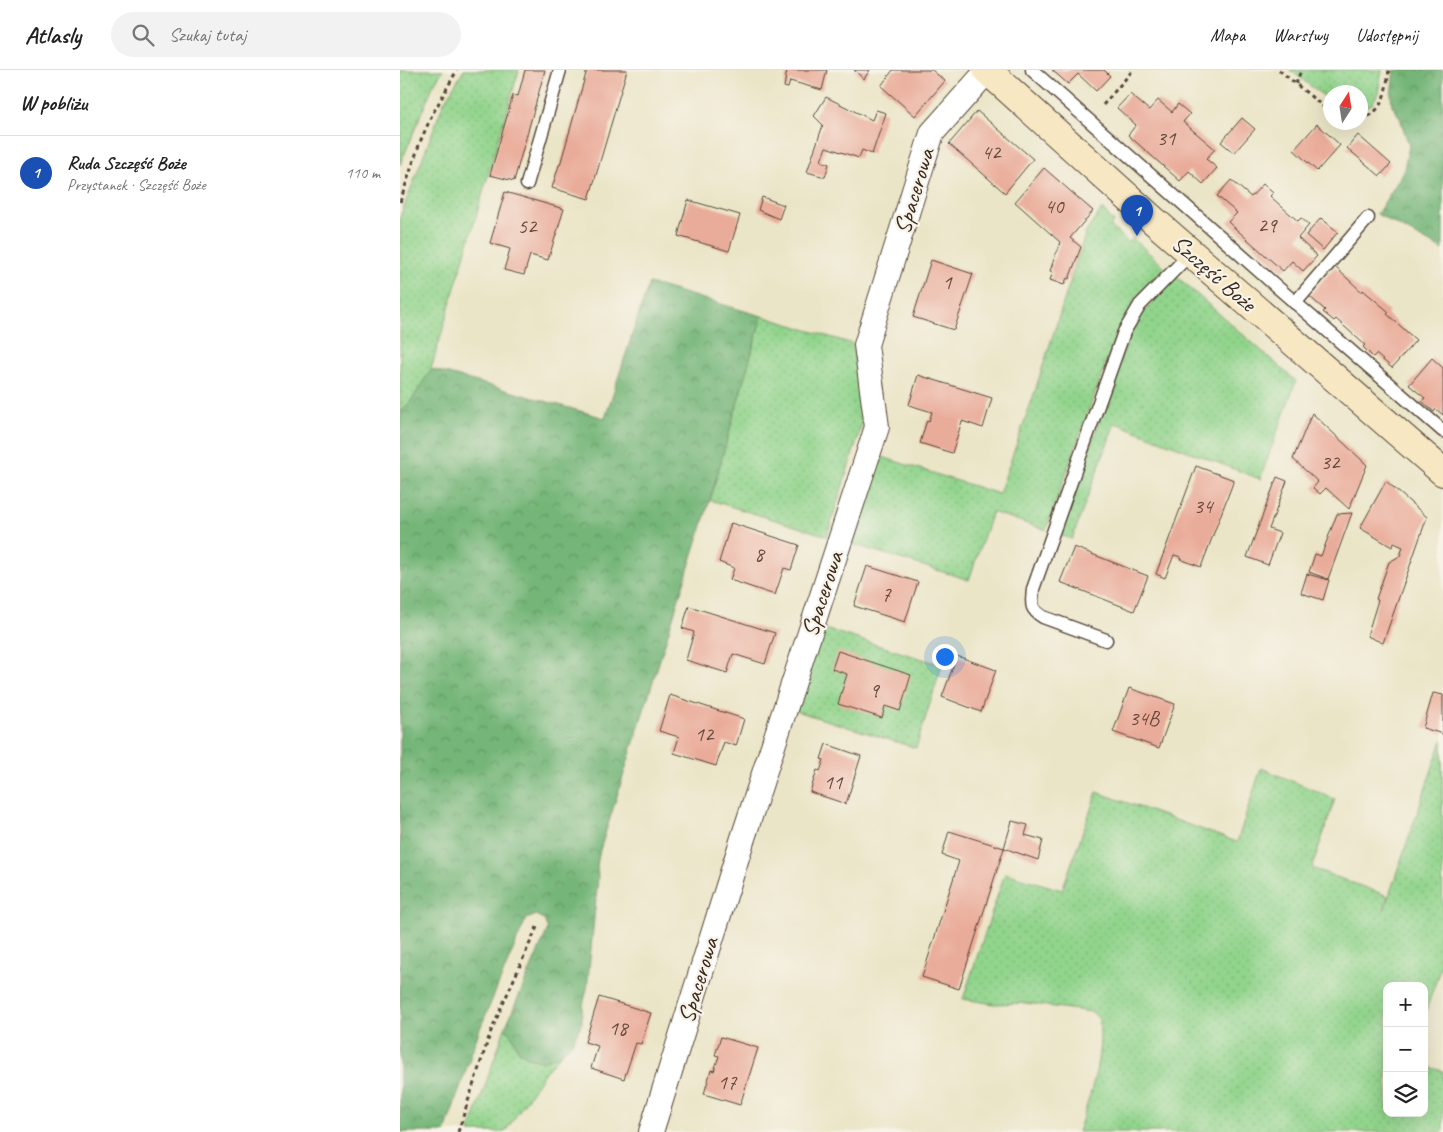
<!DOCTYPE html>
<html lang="pl">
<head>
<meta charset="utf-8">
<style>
	body { margin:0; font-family:Caveat,sans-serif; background:#f2f2f2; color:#222 }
	.controls { position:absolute; right:15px; bottom:15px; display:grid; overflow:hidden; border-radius:10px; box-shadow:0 5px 20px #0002 }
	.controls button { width:45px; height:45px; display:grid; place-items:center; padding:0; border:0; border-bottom:1px solid #e0e0e0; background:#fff; color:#222; font:25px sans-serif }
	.compass { position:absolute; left:923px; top:15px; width:45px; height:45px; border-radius:50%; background:#fff; box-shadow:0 5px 20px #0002; rotate:12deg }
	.you { position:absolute; left:544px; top:586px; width:18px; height:18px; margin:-12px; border:4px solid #fff; border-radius:50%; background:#1a73e8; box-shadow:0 0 0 8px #1a73e833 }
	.badge { display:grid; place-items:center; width:32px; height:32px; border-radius:50%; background:#b5179e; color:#fff; font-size:16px; font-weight:700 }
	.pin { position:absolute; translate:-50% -41px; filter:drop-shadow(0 1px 2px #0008) }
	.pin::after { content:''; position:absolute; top:26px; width:18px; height:15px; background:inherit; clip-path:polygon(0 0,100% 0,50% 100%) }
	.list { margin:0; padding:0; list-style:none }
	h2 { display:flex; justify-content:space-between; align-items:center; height:65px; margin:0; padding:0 20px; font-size:21px }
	h2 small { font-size:16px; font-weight:400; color:#767676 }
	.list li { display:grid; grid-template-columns:32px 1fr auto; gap:15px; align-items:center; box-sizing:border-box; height:75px; padding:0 20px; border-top:1px solid #e0e0e0 }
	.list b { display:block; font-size:19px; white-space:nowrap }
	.list p { margin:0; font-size:16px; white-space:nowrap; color:#767676 }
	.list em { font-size:16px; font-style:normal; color:#767676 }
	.icon { flex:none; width:28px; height:28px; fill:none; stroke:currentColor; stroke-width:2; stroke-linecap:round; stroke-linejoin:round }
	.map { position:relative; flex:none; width:1043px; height:1062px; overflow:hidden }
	header { display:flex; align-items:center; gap:30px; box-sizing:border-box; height:70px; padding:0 25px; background:#fff; border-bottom:1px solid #e0e0e0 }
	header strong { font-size:24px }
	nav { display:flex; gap:28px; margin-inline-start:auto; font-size:18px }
	.search { width:350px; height:45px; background:#f2f2f2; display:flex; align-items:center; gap:12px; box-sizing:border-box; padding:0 18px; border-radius:28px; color:#767676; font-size:19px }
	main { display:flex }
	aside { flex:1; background:#fff }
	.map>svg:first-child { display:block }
	.grass { fill:url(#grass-dots); stroke:#667f55 }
	.forest { fill:url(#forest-crowns); stroke:#58704b }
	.building { fill:#eaac9a }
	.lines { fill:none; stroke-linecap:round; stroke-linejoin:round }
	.lane-casing { stroke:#554638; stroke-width:15 }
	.street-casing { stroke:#554638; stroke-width:26 }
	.secondary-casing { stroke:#554638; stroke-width:30 }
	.path { stroke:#554638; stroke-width:3; stroke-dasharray:4 4; stroke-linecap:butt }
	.lane { stroke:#fff; stroke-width:12 }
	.street { stroke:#fff; stroke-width:24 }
	.secondary { stroke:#f7e8c3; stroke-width:28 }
	.labels { text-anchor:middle; stroke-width:4.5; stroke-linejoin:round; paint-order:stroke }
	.number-label { font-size:21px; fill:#674a3d }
	.street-label { font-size:24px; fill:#3b2a1e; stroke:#f7f3e8 }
</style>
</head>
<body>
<header>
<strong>Atlasly</strong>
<div class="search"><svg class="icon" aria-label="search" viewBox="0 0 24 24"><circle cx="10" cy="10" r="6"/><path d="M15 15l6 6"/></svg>Szukaj tutaj</div>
<nav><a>Mapa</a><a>Warstwy</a><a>Udostępnij</a></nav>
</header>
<main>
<aside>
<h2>W pobliżu<small></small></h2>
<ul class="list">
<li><span class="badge" style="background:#1a4fb4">1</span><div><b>Ruda Szczęść Boże</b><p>Przystanek · Szczęść Boże</p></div><em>110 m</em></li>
</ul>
</aside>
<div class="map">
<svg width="1043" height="1062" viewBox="0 0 1043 1062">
	<defs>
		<pattern id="grass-dots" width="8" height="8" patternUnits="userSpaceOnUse" patternTransform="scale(1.25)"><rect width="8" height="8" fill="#91d48c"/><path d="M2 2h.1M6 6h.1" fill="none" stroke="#7eb678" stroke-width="1.8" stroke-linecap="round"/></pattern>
		<pattern id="forest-crowns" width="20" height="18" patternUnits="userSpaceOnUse" patternTransform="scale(1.25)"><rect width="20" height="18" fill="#74b678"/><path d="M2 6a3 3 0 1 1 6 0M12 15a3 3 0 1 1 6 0" fill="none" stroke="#609462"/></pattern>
	</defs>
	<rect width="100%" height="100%" fill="#f7f3e8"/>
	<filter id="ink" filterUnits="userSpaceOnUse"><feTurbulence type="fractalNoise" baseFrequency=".02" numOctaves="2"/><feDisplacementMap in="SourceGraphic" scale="10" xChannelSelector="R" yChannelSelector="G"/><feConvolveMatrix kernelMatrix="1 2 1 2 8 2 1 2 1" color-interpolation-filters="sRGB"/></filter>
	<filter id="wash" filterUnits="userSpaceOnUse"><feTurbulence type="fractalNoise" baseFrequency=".0096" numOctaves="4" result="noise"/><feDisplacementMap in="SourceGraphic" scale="20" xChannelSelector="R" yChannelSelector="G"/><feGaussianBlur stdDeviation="1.12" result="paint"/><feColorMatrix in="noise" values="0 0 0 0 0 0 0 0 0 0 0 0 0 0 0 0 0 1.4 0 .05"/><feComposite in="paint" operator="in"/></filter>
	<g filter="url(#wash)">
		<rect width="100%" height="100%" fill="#ebe5c8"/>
		<g class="grass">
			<polygon points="0,0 43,0 33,16 0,95"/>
			<path d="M64,0h55l-88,299c-9,15 -18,32 -31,44v-196l44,-115z"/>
			<polygon points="890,0 982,0 978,23 972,34 961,39 961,22 931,22 930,31"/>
			<polygon points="702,139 714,152 710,156 728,172 733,168 765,198 737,226 718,259 646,460 592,442 569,510 449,473 482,387 599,424 634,324 686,162"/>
			<polygon points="776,206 896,311 860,409 715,353 672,469 659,465 730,263 739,247"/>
			<polygon points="362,246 453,274 462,354 427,466 310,430"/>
			<polygon points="422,558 542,595 516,678 396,641"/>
			<path d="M1042,670l1,220 -19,57v-31h-37v127h37v-47l19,5v61h-365c12,-36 26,-75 21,-113l-7,-7 -67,-9 -31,1 -31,-5 42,-126 57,17 35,-98 140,50 24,-74 74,31 -23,69 76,28 -4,14z"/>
			<polygon points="105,958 114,969 118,980 126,986 141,992 161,984 145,1002 105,1062 69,1062"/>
		</g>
		<g class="forest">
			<polygon points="994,0 1043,0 1043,180 977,144 1003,103 1009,76 1000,48 992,35 991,25"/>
			<path d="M249,213l113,33 -52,184 -110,350 -3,15 1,13 -11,111 -5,20v14l-9,18 -12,13 -20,8 -15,-6 -8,-6 -4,-11 -9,-11 43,-99 -4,-9 -7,-5 -11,4 -47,112 -34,101h-45v-719c13,-12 22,-29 31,-44l174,49z"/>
		</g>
		<g id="blocks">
			<g class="building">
				<polygon points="125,0 145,0 114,111 90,105 113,25 118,26"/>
				<polygon points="187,0 227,0 189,129 152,118 159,95 160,95"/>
				<polygon points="387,0 427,0 422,20 390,11 388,18 384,17"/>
				<polygon points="454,0 470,0 464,9"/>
				<polygon points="493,0 532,0 545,11 515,46 481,16"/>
				<polygon points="652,0 704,0 710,6 696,21 678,4 668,14"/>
				<polygon points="730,24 749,40 758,30 772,42 778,34 790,44 783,52 815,79 806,89 817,98 803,114 789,101 780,111 728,65 736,55 717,38"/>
				<polygon points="426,27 472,50 476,40 486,43 472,84 462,80 459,88 426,77 421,91 429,94 425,107 407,102 423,55 414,46"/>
				<polygon points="577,41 633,89 605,123 549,74"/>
				<polygon points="842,48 855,59 834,83 821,72"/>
				<polygon points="917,54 940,75 917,101 894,80"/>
				<polygon points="958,65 991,94 980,106 947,78"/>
				<polygon points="644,98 693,141 670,168 681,177 669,209 667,208 664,215 650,210 653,202 650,201 660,172 615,132"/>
				<polygon points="831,110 851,127 863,114 873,123 870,126 882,137 898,151 901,148 909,155 898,168 917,186 903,201 892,191 883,201 828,152 837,143 817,126"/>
				<polygon points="105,122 164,139 148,190 130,185 124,205 104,200 110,179 90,173"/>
				<polygon points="362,127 384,135 379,149 358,140"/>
				<polygon points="288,130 340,145 329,181 278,166"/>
				<polygon points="921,148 938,162 923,180 906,165"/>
				<polygon points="531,190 573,204 554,260 513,247"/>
				<polygon points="935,197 962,222 963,220 989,242 987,244 1016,270 992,298 976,284 973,287 963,277 965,275 936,249 934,251 923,242 925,240 909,226"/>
				<polygon points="1032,288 1043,298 1043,345 1036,339 1034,342 1022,331 1025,328 1009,315"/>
				<polygon points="518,305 592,328 583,358 562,351 552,383 520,373 527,350 529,351 532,342 509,335"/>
				<polygon points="912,343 967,395 949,439 926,418 920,424 913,418 918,412 893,389"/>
				<polygon points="796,396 834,410 801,497 780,489 781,487 774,485 765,508 756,504"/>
				<polygon points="877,407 887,411 869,459 880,463 868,495 847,487"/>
				<polygon points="986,411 1027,447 983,573 967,566 978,530 976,529 989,492 1000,486 1003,477 994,473 992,477 960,458"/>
				<polygon points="952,443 928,509 909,502 915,484 921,486 937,444"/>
				<polygon points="331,453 399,475 391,500 384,498 375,525 330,510 334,498 319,492"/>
				<polygon points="674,477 748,506 734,541 660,512"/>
				<polygon points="467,496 518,512 505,552 454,536"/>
				<polygon points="907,504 929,510 923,530 901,523"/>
				<polygon points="289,536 375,563 365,594 333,584 327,603 286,590 294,562 282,558"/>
				<polygon points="438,581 511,605 500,641 485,636 482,648 438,634 447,604 432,599"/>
				<polygon points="557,586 596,600 581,642 542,627"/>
				<polygon points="729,618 775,634 759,678 713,662"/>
				<polygon points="1033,623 1043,625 1043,664 1023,658"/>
				<polygon points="270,625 344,649 336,676 324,672 316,696 274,683 279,667 259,661"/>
				<polygon points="426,674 461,686 446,734 410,722 417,700 420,701 424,690 421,689"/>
				<polygon points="612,751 628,755 625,765 643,770 638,790 604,778"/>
				<polygon points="549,761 604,778 559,919 522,907 559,791 542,785"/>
				<polygon points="199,927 251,943 241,974 236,973 224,1009 191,998 198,976 185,972"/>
				<polygon points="321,967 358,978 340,1035 304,1024 311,1000 314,1001 319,986 315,985"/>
			</g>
		</g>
	</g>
	<g filter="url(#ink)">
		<use href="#blocks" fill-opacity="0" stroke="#554638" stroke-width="1"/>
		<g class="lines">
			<defs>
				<g id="lane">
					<polyline points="632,0 876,216 1043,361"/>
					<polyline points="127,114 160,0"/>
					<polyline points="895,233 968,148"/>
					<path d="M706,570l-63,-23c-14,-9 -11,-13 -10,-28l91,-257 16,-27 51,-52"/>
				</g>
				<polyline id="street" points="251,1062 343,768 477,357 466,275 532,63 588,0"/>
				<polyline id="secondary" points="587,0 753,150 1043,402"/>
			</defs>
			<use href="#lane" class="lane-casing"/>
			<use href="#street" class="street-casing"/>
			<use href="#secondary" class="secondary-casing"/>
			<g class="path">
				<polyline points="879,0 931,43"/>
				<polyline points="896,14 901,0"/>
				<polyline points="703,35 733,0"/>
				<path d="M961,49c23,-6 25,-29 28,-49"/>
				<polyline points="0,132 20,72 32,45 57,0"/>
				<polyline points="58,1062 91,961 137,857"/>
			</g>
			<use href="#lane" class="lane"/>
			<use href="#street" class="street"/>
			<use href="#secondary" class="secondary"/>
		</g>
	</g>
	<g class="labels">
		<g class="number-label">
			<text x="766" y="75">31</text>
			<text x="591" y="89">42</text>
			<text x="654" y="143">40</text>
			<text x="867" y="162">29</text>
			<text x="127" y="163">52</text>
			<text x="547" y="219">1</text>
			<text x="930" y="399">32</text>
			<text x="803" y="443">34</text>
			<text x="359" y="491">8</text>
			<text x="486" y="531">7</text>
			<text x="474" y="627">9</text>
			<text x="744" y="655">34B</text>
			<text x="304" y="671">12</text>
			<text x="433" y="719">11</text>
			<text x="218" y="965">18</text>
			<text x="327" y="1019">17</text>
		</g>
		<g class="street-label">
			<text transform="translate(514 121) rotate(-73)" y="8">Spacerowa</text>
			<text transform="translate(814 203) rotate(41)" y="8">Szczęść Boże</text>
			<text transform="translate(422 524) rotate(-72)" y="8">Spacerowa</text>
			<text transform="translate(298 910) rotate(-73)" y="8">Spacerowa</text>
		</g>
	</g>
</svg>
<div class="controls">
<button>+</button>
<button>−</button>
<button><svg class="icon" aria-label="layers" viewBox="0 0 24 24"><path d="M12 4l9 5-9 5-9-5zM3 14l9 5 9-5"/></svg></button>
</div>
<svg class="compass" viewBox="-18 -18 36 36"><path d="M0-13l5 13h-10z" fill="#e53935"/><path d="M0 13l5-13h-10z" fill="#767676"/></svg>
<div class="you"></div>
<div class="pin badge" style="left:737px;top:166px;background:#1a4fb4">1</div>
</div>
</main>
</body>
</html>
